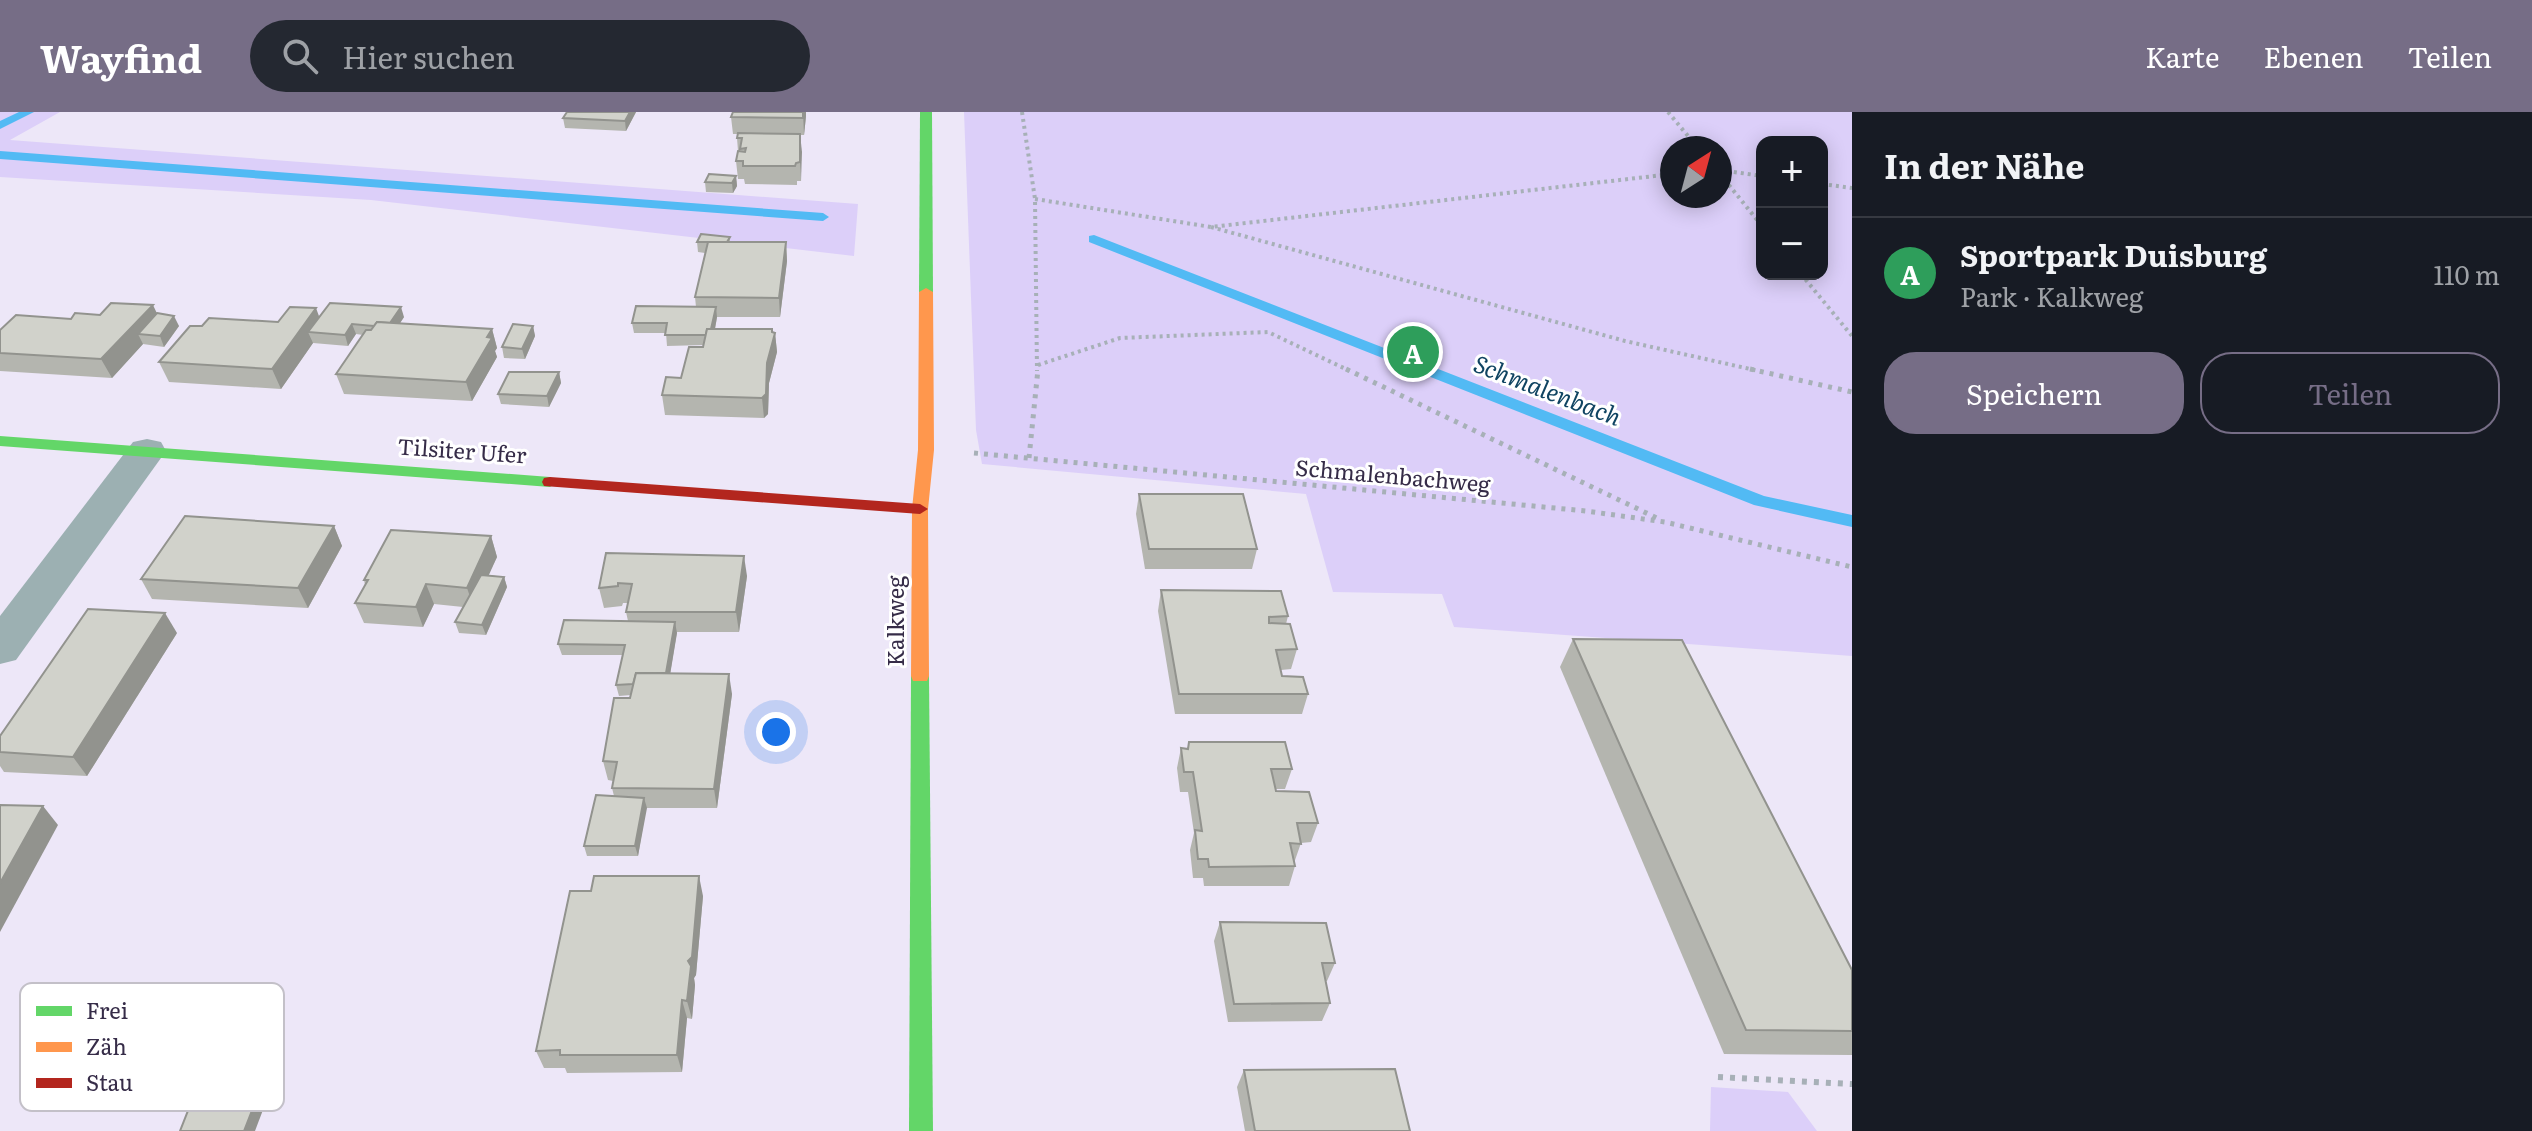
<!DOCTYPE html>
<html lang="de">
<head>
<meta charset="utf-8">
<style>
	body { margin:0; font-family:Literata,serif; background:#242831; color:#f1f3f6 }
	.controls { position:absolute; right:24px; top:24px; display:grid; overflow:hidden; border-radius:16px; box-shadow:0 4px 20px #0003 }
	.controls button { width:72px; height:72px; display:grid; place-items:center; padding:0; border:0; border-bottom:2px solid #363941; background:#171b24; color:#f1f3f6; font:40px sans-serif }
	.compass { position:absolute; left:1660px; top:24px; width:72px; height:72px; border-radius:50%; background:#171b24; box-shadow:0 4px 20px #0003; rotate:36deg }
	.you { position:absolute; left:776px; top:620px; width:28px; height:28px; margin:-20px; border:6px solid #fff; border-radius:50%; background:#1a73e8; box-shadow:0 0 0 12px #1a73e833 }
	.badge { display:grid; place-items:center; width:52px; height:52px; border-radius:50%; background:#766d86; color:#fff; font-size:26px; font-weight:700 }
	.pin { position:absolute; translate:-50% -50%; border:4px solid #fff; box-shadow:0 2px 8px #0006 }
	.list { margin:0; padding:0; list-style:none }
	h2 { display:flex; justify-content:space-between; align-items:center; height:104px; margin:0; padding:0 32px; font-size:34px }
	h2 small { font-size:26px; font-weight:400; color:#9ea1a6 }
	.list li { display:grid; grid-template-columns:52px 1fr auto; gap:24px; align-items:center; box-sizing:border-box; height:112px; padding:0 32px; border-top:2px solid #363941 }
	.list b { display:block; font-size:30px; white-space:nowrap }
	.list p { margin:0; font-size:26px; white-space:nowrap; color:#9ea1a6 }
	.list em { font-size:26px; font-style:normal; color:#9ea1a6 }
	.actions { display:flex; gap:16px; padding:24px 32px }
	.actions a { flex:1; padding:18px 0; border:2px solid #766d86; border-radius:32px; text-align:center; font-size:28px; color:#766d86 }
	.actions .main { background:#766d86; color:#fff }
	.icon { flex:none; width:44px; height:44px; fill:none; stroke:currentColor; stroke-width:2; stroke-linecap:round; stroke-linejoin:round }
	.map { position:relative; flex:none; width:1852px; height:1019px; overflow:hidden }
	header { display:flex; align-items:center; gap:48px; box-sizing:border-box; height:112px; padding:0 40px; background:#766d86; color:#fff }
	header strong { font-size:38px }
	nav { display:flex; gap:44px; margin-inline-start:auto; font-size:28px }
	.search { width:560px; height:72px; background:#242831; display:flex; align-items:center; gap:20px; box-sizing:border-box; padding:0 28px; border-radius:44px; color:#9ea1a6; font-size:30px }
	main { display:flex }
	aside { flex:1; background:#171b24 }
	.map>svg:first-child { display:block }
	.green { fill:#dccff9; fill-rule:evenodd }
	.lines { fill:none; stroke-linecap:round; stroke-linejoin:round }
	.stream { fill:#52baf4; fill-rule:evenodd }
	.path-far2 { stroke:#a7b0b7; stroke-width:4; stroke-dasharray:3 4; stroke-linecap:butt }
	.path-far1 { stroke:#a7b0b7; stroke-width:5; stroke-dasharray:4 6; stroke-linecap:butt }
	.path { stroke:#a7b0b7; stroke-width:6; stroke-dasharray:5 7; stroke-linecap:butt }
	.street { fill:#9cb0b2; fill-rule:evenodd }
	.fast { fill:#63d668; fill-rule:evenodd }
	.slow { fill:#ff974d; fill-rule:evenodd }
	.jam { fill:#b3261e; fill-rule:evenodd }
	.wall { fill:#b4b5af }
	.shaded-wall { fill:#92938e }
	.building { fill:#d1d2cb; stroke:#92938e; stroke-width:2 }
	.labels { text-anchor:middle; stroke-width:6; stroke-linejoin:round; paint-order:stroke }
	.street-label { font-size:22px; fill:#362c48; stroke:#fff }
	.water-label { font-size:24px; font-style:italic; fill:#104462; stroke:#fff }
	.key { fill:#fff; stroke:#c3c0c8; stroke-width:2 }
	.key-label { font-size:22px; fill:#362c48 }
</style>
</head>
<body>
<header>
<strong>Wayfind</strong>
<div class="search"><svg class="icon" aria-label="search" viewBox="0 0 24 24"><circle cx="10" cy="10" r="6"/><path d="M15 15l6 6"/></svg>Hier suchen</div>
<nav><a>Karte</a><a>Ebenen</a><a>Teilen</a></nav>
</header>
<main>
<div class="map">
<svg width="1852" height="1019" viewBox="0 0 1852 1019">
	<rect width="100%" height="100%" fill="#ede7f8"/>
	<g class="green">
		<polygon points="0,0 60,0 10,28 858,92 854,144 371,88 0,65"/>
		<path d="M964,0h888v544l-398,-29 -12,-33 -109,-2 -27,-98 -324,-30 -6,-34zM1762,30h60v132h-60zM1672,36h48v48h-48z"/>
		<polygon points="1711,975 1788,980 1817,1019 1710,1019"/>
	</g>
	<g class="lines">
		<g class="stream">
			<polygon points="19,0 34,0 0,17 0,9"/>
			<polygon points="0,39 823,101 829,105 823,109 0,47"/>
			<polygon points="1094,123 1764,384 1852,403 1852,415 1754,393 1089,130 1089,124"/>
		</g>
		<g class="path-far2">
			<polyline points="1022,0 1035,87 1037,259"/>
			<polyline points="1668,0 1698,36"/>
			<polyline points="1720,58 1762,64"/>
			<polyline points="1720,62 1762,114"/>
			<polyline points="1822,72 1852,76"/>
			<polyline points="1035,87 1211,115 1672,62"/>
			<polyline points="1211,115 1625,229 1759,259"/>
			<polyline points="1801,162 1852,224"/>
			<polyline points="1038,253 1120,226 1268,220 1350,259"/>
		</g>
		<g class="path-far1">
			<polyline points="1346,257 1661,408"/>
			<polyline points="1750,257 1852,280"/>
			<polyline points="974,341 1586,399 1665,410 1852,455"/>
			<polyline points="1029,346 1038,257"/>
		</g>
		<polyline class="path" points="1718,965 1852,972"/>
		<polygon class="street" points="147,327 161,330 166,339 16,548 0,552 0,504 133,330"/>
		<g class="fast">
			<polygon points="920,0 932,0 933,180 926,184 919,180"/>
			<polygon points="0,324 550,365 558,370 550,375 0,334"/>
			<polygon points="920,557 927,559 929,564 933,1019 909,1019 911,564 913,559"/>
		</g>
		<polygon class="slow" points="926,176 933,180 934,338 928,397 929,564 927,569 913,569 911,564 912,397 918,338 919,180"/>
		<polygon class="jam" points="550,365 920,392 928,397 920,402 544,374 542,370 544,366"/>
	</g>
	<g class="wall">
		<polygon points="567,0 636,0 626,19 565,16 563,6"/>
		<polygon points="806,4 804,23 800,23 801,69 797,69 797,73 745,72 744,67 738,67 736,49 738,39 737,26 738,22 733,22 731,5"/>
		<polygon points="736,64 737,74 733,81 706,80 705,70"/>
		<polygon points="730,125 730,130 786,130 787,149 780,205 717,205 715,217 775,221 777,240 769,271 768,302 764,306 665,303 662,283 681,266 704,233 667,234 666,221 634,221 632,211 696,195 695,185 705,141 698,140 697,130"/>
		<polygon points="157,202 179,214 164,235 143,232 112,266 0,259 0,218 71,207"/>
		<polygon points="320,205 404,205 400,211 492,217 497,236 495,239 497,245 472,289 344,282 336,262 363,223 356,222 348,234 313,231 281,277 169,270 159,250 202,214 278,210"/>
		<polygon points="533,214 535,224 525,247 504,246 502,235"/>
		<polygon points="559,260 561,271 549,295 501,292 498,282"/>
		<polygon points="1139,382 1257,437 1252,457 1145,457 1136,402"/>
		<polygon points="334,414 342,434 308,496 152,487 141,467"/>
		<polygon points="491,424 497,445 488,463 504,465 507,475 486,523 459,521 455,510 463,495 434,492 423,515 364,511 355,491 365,473 364,468"/>
		<polygon points="606,441 747,464 739,520 677,520 670,562 732,582 717,696 646,696 638,744 587,744 584,734 614,684 612,676 613,669 608,668 603,649 631,583 619,584 616,573 623,543 562,543 558,532 628,509 626,500 628,491 623,491 622,494 604,496 599,476"/>
		<polygon points="1161,478 1288,504 1286,512 1297,537 1291,557 1281,558 1282,564 1308,582 1302,602 1175,602 1158,499"/>
		<polygon points="177,521 87,664 4,660 0,654 0,640"/>
		<polygon points="1573,527 1852,858 1852,943 1724,942 1560,555"/>
		<polygon points="1189,630 1292,657 1285,677 1275,677 1276,679 1318,711 1311,730 1301,731 1294,751 1295,754 1289,774 1204,774 1203,766 1193,766 1190,738 1194,721 1188,680 1180,680 1177,656 1181,636 1188,637"/>
		<polygon points="703,784 696,863 694,866 695,873 692,907 687,906 682,960 567,961 565,956 544,956 536,939"/>
		<polygon points="1220,810 1335,851 1327,869 1325,869 1330,891 1322,909 1228,910 1214,829"/>
		<polygon points="1244,958 1410,1019 1245,1019 1237,975"/>
	</g>
	<g class="shaded-wall">
		<polygon points="630,0 636,0 626,19 625,9"/>
		<polygon points="803,0 806,0 806,4 804,23"/>
		<polygon points="800,22 802,40 801,69 800,50"/>
		<polygon points="736,64 737,74 733,81 732,71"/>
		<polygon points="786,130 787,149 780,205 779,186"/>
		<polygon points="153,193 162,212 138,222 143,232 112,266 101,247"/>
		<polygon points="401,195 404,205 391,225 387,214"/>
		<polygon points="716,195 717,205 712,233 710,223"/>
		<polygon points="316,196 323,215 308,220 313,231 281,277 272,257"/>
		<polygon points="174,204 179,214 164,235 160,224"/>
		<polygon points="352,212 356,222 348,234 345,223"/>
		<polygon points="533,214 535,224 525,247 522,237"/>
		<polygon points="492,217 497,236 495,239 497,245 472,289 466,270"/>
		<polygon points="772,217 773,228 775,221 777,240 769,271 768,302 764,306 762,286"/>
		<polygon points="559,260 561,271 549,295 547,284"/>
		<polygon points="334,414 342,434 308,496 298,476"/>
		<polygon points="491,424 497,445 474,496 467,476"/>
		<polygon points="744,444 747,464 739,520 736,500"/>
		<polygon points="504,465 507,475 486,523 482,513"/>
		<polygon points="426,472 434,492 423,515 416,495"/>
		<polygon points="165,501 177,521 87,664 73,645"/>
		<polygon points="675,510 677,521 667,581 665,571"/>
		<polygon points="729,562 732,582 717,696 714,677"/>
		<polygon points="644,686 647,696 638,744 635,734"/>
		<polygon points="43,694 58,713 0,820 0,771"/>
		<polygon points="699,764 703,784 696,863 694,866 695,873 692,907 687,889 688,849"/>
		<polygon points="682,888 687,906 682,960 677,943"/>
		<polygon points="265,965 272,974 255,1019 244,1019"/>
	</g>
	<g class="building">
		<polygon points="567,0 630,0 625,9 563,6"/>
		<polygon points="733,0 803,0 803,6 731,5"/>
		<polygon points="738,21 800,22 800,50 796,51 795,54 743,54 743,49 736,49 738,39 745,40 746,36 740,37 742,26 737,26"/>
		<polygon points="709,62 736,64 732,71 705,70"/>
		<polygon points="701,122 730,125 727,130 697,130"/>
		<polygon points="708,130 786,130 779,186 695,185"/>
		<polygon points="111,191 153,193 101,247 0,241 0,218 16,203 71,207 75,201 100,203"/>
		<polygon points="330,191 401,195 390,211 377,210 374,214 352,212 345,223 308,220"/>
		<polygon points="636,194 716,195 711,217 707,217 706,223 665,223 667,211 632,211"/>
		<polygon points="290,195 316,196 272,257 159,250 190,214 202,214 209,206 278,210"/>
		<polygon points="157,201 174,204 160,224 138,222"/>
		<polygon points="377,210 492,217 487,225 492,226 466,270 336,262 366,218 371,218"/>
		<polygon points="513,212 533,214 522,237 502,235"/>
		<polygon points="707,217 772,217 772,220 775,221 767,251 766,282 762,286 662,283 666,265 681,266 689,235 703,235"/>
		<polygon points="509,260 559,260 547,284 498,282"/>
		<polygon points="1139,382 1243,382 1257,437 1149,437"/>
		<polygon points="185,404 334,414 298,476 141,467"/>
		<polygon points="391,418 491,424 467,476 426,472 416,495 355,491 368,468 364,468"/>
		<polygon points="606,441 744,444 736,500 626,500 632,472 618,471 618,474 599,476"/>
		<polygon points="481,463 504,465 482,513 455,510"/>
		<polygon points="1161,478 1281,479 1288,504 1269,505 1269,511 1290,512 1297,537 1276,538 1282,564 1303,565 1308,582 1179,582"/>
		<polygon points="88,497 165,501 73,645 0,640 0,624"/>
		<polygon points="564,508 675,510 666,561 636,561 633,572 616,573 625,533 558,532"/>
		<polygon points="1573,527 1682,528 1852,858 1852,919 1746,918"/>
		<polygon points="636,561 729,562 714,677 612,676 617,650 603,649 614,586 630,586"/>
		<polygon points="1189,630 1285,630 1292,657 1271,657 1276,679 1309,680 1318,711 1297,711 1301,732 1290,731 1295,754 1209,755 1208,747 1198,747 1195,718 1202,719 1193,660 1184,660 1181,636 1188,637"/>
		<polygon points="596,683 644,686 635,734 584,734"/>
		<polygon points="0,693 43,694 0,771"/>
		<polygon points="594,764 699,764 692,845 688,849 691,854 687,889 682,888 677,943 560,943 560,938 536,939 570,779 591,779"/>
		<polygon points="1220,810 1326,811 1335,851 1322,851 1330,891 1234,892"/>
		<polygon points="1395,957 1410,1019 1255,1019 1244,958"/>
		<polygon points="202,963 265,965 244,1019 180,1019"/>
	</g>
	<g class="labels">
		<g class="street-label">
			<text transform="translate(462 339) rotate(4)" y="8">Tilsiter Ufer</text>
			<text transform="translate(1393 364) rotate(5)" y="8">Schmalenbachweg</text>
			<text transform="translate(896 509) rotate(-90)" y="8">Kalkweg</text>
		</g>
		<g class="water-label">
			<text transform="translate(1547 279) rotate(21)" y="8">Schmalenbach</text>
		</g>
	</g>
	<rect x="20" y="871" width="264" height="128" rx="12" class="key"/>
	<rect x="36" y="894" width="36" height="10" fill="#63d668"/>
	<rect x="36" y="930" width="36" height="10" fill="#ff974d"/>
	<rect x="36" y="966" width="36" height="10" fill="#b3261e"/>
	<g class="key-label">
		<text x="86" y="907">Frei</text>
		<text x="86" y="943">Zäh</text>
		<text x="86" y="979">Stau</text>
	</g>
</svg>
<div class="controls">
<button>+</button>
<button>−</button>
</div>
<svg class="compass" viewBox="-18 -18 36 36"><path d="M0-13l5 13h-10z" fill="#e53935"/><path d="M0 13l5-13h-10z" fill="#9ea1a6"/></svg>
<div class="you"></div>
<div class="pin badge" style="left:1413px;top:240px;background:#2e9e5b">A</div>
</div>
<aside>
<h2>In der Nähe<small></small></h2>
<ul class="list">
<li><span class="badge" style="background:#2e9e5b">A</span><div><b>Sportpark Duisburg</b><p>Park · Kalkweg</p></div><em>110 m</em></li>
</ul>
<div class="actions"><a class="main">Speichern</a><a>Teilen</a></div>
</aside>
</main>
</body>
</html>
